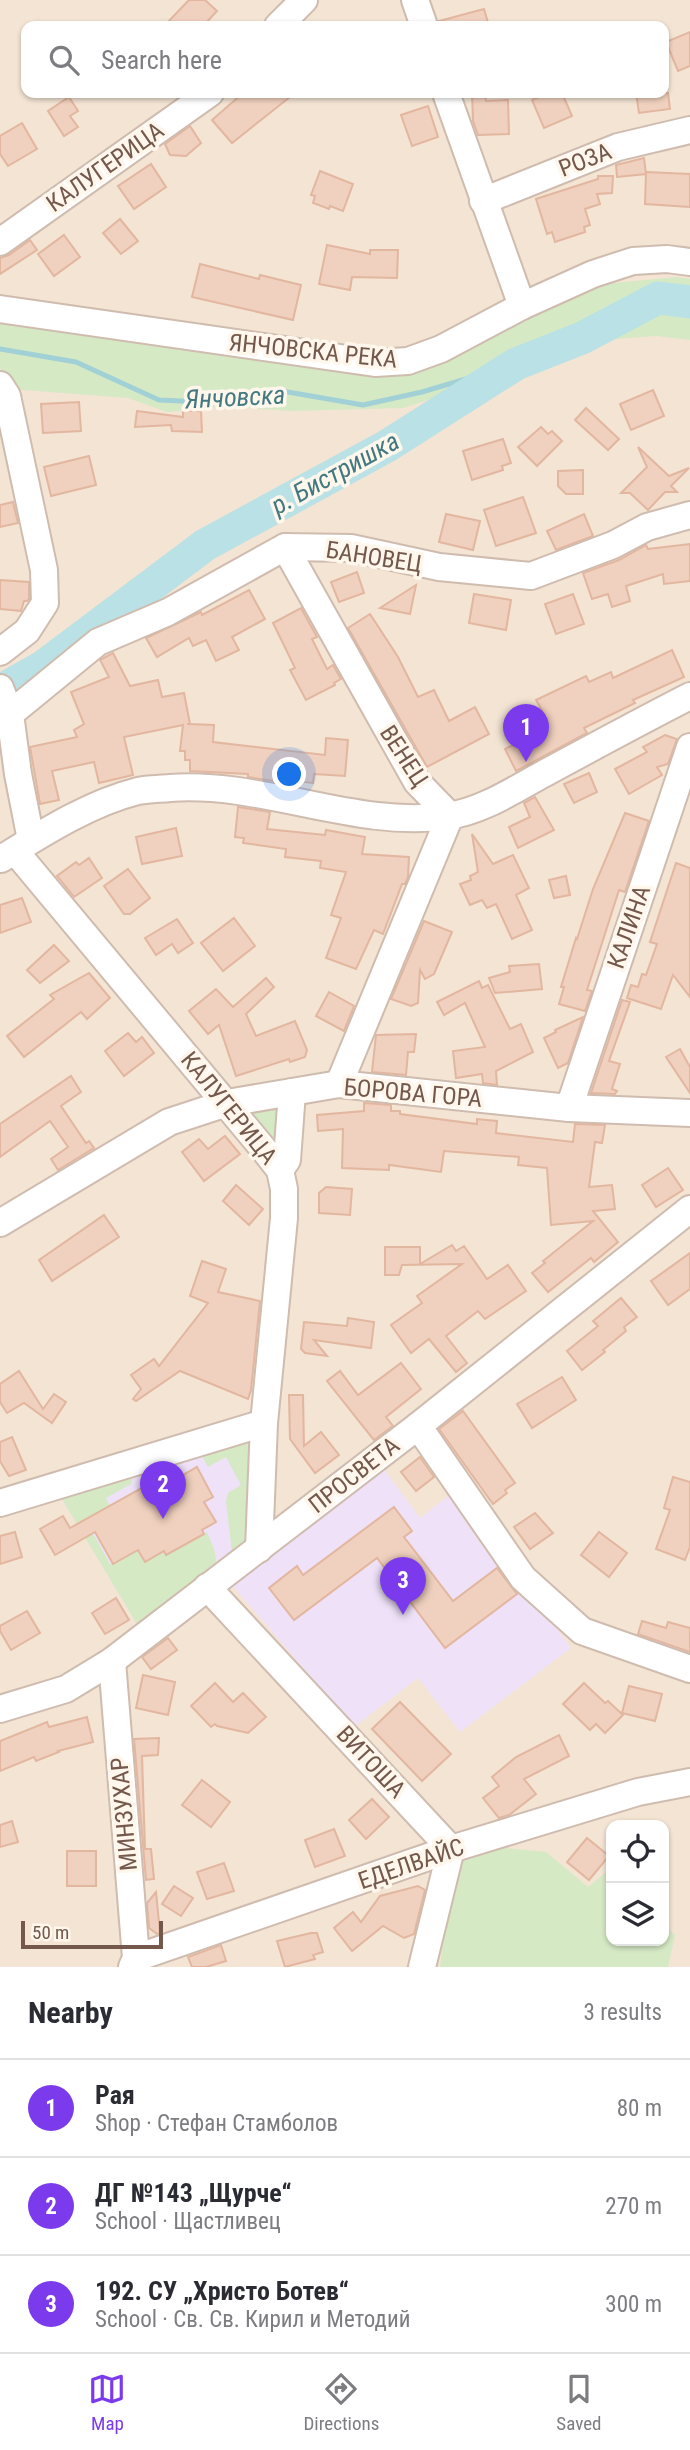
<!DOCTYPE html>
<html lang="en">
<head>
<meta charset="utf-8">
<style>
	body { margin:0; font-family:"Roboto Condensed",sans-serif; background:#f2f2f3; color:#2b2b33 }
	.controls { position:absolute; right:21px; bottom:21px; display:grid; overflow:hidden; border-radius:14px; box-shadow:0 2px 5px #0004 }
	.controls button { width:63px; height:63px; display:grid; place-items:center; padding:0; border:0; border-bottom:2px solid #e1e1e2; background:#fff; color:#2b2b33; font:35px sans-serif }
	.scale { position:absolute; left:21px; bottom:18px; width:142px; box-sizing:border-box; padding-left:7px; border:4px solid #74584b; border-top:0; font-size:19px; line-height:24px; white-space:nowrap; color:#74584b; -webkit-text-stroke:5px #fff6ec; paint-order:stroke }
	.you { position:absolute; left:290px; top:775px; width:24px; height:24px; margin:-18px; border:5px solid #fff; border-radius:50%; background:#1a73e8; box-shadow:0 0 0 10px #1a73e833 }
	.badge { display:grid; place-items:center; width:46px; height:46px; border-radius:50%; background:#7c3aed; color:#fff; font-size:23px; font-weight:700 }
	.pin { position:absolute; translate:-50% -58px; filter:drop-shadow(0 2px 4px #0008) }
	.pin::after { content:''; position:absolute; top:37px; width:24px; height:21px; background:inherit; clip-path:polygon(0 0,100% 0,50% 100%) }
	.list { margin:0; padding:0; list-style:none }
	h2 { display:flex; justify-content:space-between; align-items:center; height:91px; margin:0; padding:0 28px; font-size:30px }
	h2 small { font-size:23px; font-weight:400; color:#7c7c81 }
	.list li { display:grid; grid-template-columns:46px 1fr auto; gap:21px; align-items:center; box-sizing:border-box; height:98px; padding:0 28px; border-top:2px solid #e1e1e2 }
	.list b { display:block; font-size:26px; white-space:nowrap }
	.list p { margin:0; font-size:23px; white-space:nowrap; color:#7c7c81 }
	.list em { font-size:23px; font-style:normal; color:#7c7c81 }
	.icon { flex:none; width:38px; height:38px; fill:none; stroke:currentColor; stroke-width:2; stroke-linecap:round; stroke-linejoin:round }
	.map { position:relative; flex:none; width:690px; height:1967px; overflow:hidden }
	.search { position:absolute; background:#fff; box-shadow:0 2px 5px #0004; left:21px; right:21px; top:21px; height:77px; display:flex; align-items:center; gap:18px; box-sizing:border-box; padding:0 24px; border-radius:14px; color:#7c7c81; font-size:26px }
	.sheet { height:385px; background:#fff }
	nav { display:flex; justify-content:space-around; align-items:center; box-sizing:border-box; height:98px; border-top:2px solid #e1e1e2; background:#fff; font-size:19px; color:#7c7c81 }
	nav a { display:grid; justify-items:center; gap:4px }
	nav .on { color:#7c3aed }
	.map>svg:first-child { display:block }
	.residential { fill:#f3e4d4; fill-rule:evenodd }
	.education { fill:#efe2f8 }
	.green { fill:#d5e9c4 }
	.lines { fill:none; stroke-linecap:round; stroke-linejoin:round }
	.stream { stroke:#a1d1d6; stroke-width:5 }
	.river { stroke:#bae1e5; stroke-width:33 }
	.building { fill:#f0d0be; stroke:#e3b69f; stroke-width:2 }
	.minor-casing { stroke:#cfbcaf; stroke-width:30 }
	.minor { stroke:#fff; stroke-width:26 }
	.labels { text-anchor:middle; stroke-width:7; stroke-linejoin:round; paint-order:stroke }
	.street-label { font-size:24px; fill:#74584b; stroke:#fff6ec }
	.water-label { font-size:26px; font-style:italic; fill:#427980; stroke:#fff6ec }
</style>
</head>
<body>
<div class="map">
<svg width="690" height="1967" viewBox="0 0 690 1967">
	<rect width="100%" height="100%" fill="#fcf2e6"/>
	<path class="residential" d="M0,0h690v1967h-690zM26,26h638v67h-638zM611,1825h53v116h-53z"/>
	<g class="education">
		<polygon points="240,1443 251,1538 137,1624 62,1499"/>
		<polygon points="380,1464 420,1518 456,1490 571,1648 460,1732 418,1678 354,1727 230,1583"/>
	</g>
	<g class="green">
		<polygon points="676,277 690,279 690,340 656,336 615,339 403,408 289,411 226,406 167,412 128,398 10,389 0,368 0,315 410,371 594,285"/>
		<polygon points="283,1103 281,1147 245,1117 249,1108"/>
		<polygon points="240,1443 250,1445 251,1538 232,1553 226,1501 228,1493 241,1485 226,1457 208,1467 202,1456"/>
		<polygon points="132,1477 131,1484 106,1498 110,1506 85,1519 110,1564 138,1550 145,1562 164,1551 167,1554 207,1532 214,1549 217,1564 137,1624 62,1499"/>
		<polygon points="506,1848 546,1852 588,1887 611,1868 611,1941 664,1941 664,1925 675,1935 668,1967 440,1967 452,1859"/>
	</g>
	<g class="lines">
		<polyline class="stream" points="0,349 76,362 159,400 203,402 276,390 363,405 422,392 516,364"/>
		<polyline class="river" points="0,691 44,666 205,545 387,446 516,364 582,338 658,298 690,302"/>
	</g>
	<g class="building">
		<polygon points="189,0 205,0 217,11 203,26 164,26"/>
		<polygon points="484,9 489,26 439,26 439,21"/>
		<polygon points="690,32 690,66 678,71 666,42"/>
		<polygon points="243,93 295,93 232,143 212,120"/>
		<polygon points="472,93 485,93 486,101 508,100 509,134 478,135 473,121"/>
		<polygon points="548,93 562,93 572,116 544,128 532,100"/>
		<polygon points="636,93 668,93 670,109 639,113"/>
		<polygon points="69,97 78,111 70,116 78,127 64,136 48,111"/>
		<polygon points="428,106 438,137 412,146 401,115"/>
		<polygon points="22,123 37,149 8,166 0,154 0,136"/>
		<polygon points="190,126 201,143 186,156 170,155 165,144"/>
		<polygon points="644,158 646,174 617,177 616,165"/>
		<polygon points="151,164 166,187 134,209 118,186"/>
		<polygon points="320,171 353,184 343,211 330,206 329,209 313,203 315,196 311,195"/>
		<polygon points="646,172 690,174 690,207 645,204"/>
		<polygon points="598,176 613,176 612,193 597,194 600,204 585,209 590,225 584,227 585,232 555,242 552,232 547,234 536,199 598,179"/>
		<polygon points="120,219 138,241 121,254 103,233"/>
		<polygon points="64,235 80,257 54,276 38,254"/>
		<polygon points="30,240 37,250 0,274 0,258 9,255"/>
		<polygon points="327,245 370,254 370,250 398,250 397,278 352,277 350,290 319,284"/>
		<polygon points="200,264 259,279 260,275 301,285 293,320 192,297"/>
		<polygon points="653,390 664,416 631,430 620,404"/>
		<polygon points="79,402 81,431 43,433 41,404"/>
		<polygon points="586,408 619,439 608,450 575,420"/>
		<polygon points="137,411 183,417 183,411 201,411 202,432 172,431 171,425 135,427"/>
		<polygon points="541,427 548,434 552,431 562,441 537,466 518,447"/>
		<polygon points="503,439 511,463 502,466 503,470 472,480 463,451"/>
		<polygon points="638,447 669,476 689,468 671,486 677,492 665,492 648,510 630,493 621,493 647,467"/>
		<polygon points="89,456 96,485 51,496 44,467"/>
		<polygon points="583,470 583,494 566,494 558,486 558,471"/>
		<polygon points="523,497 536,533 496,546 484,510"/>
		<polygon points="13,502 18,523 0,527 0,505"/>
		<polygon points="446,514 480,521 473,550 439,542"/>
		<polygon points="584,514 593,536 556,550 547,531"/>
		<polygon points="690,544 690,581 664,584 663,574 626,586 630,601 612,607 608,594 592,599 583,573 619,560 646,545 648,549"/>
		<polygon points="357,572 364,593 339,602 331,582"/>
		<polygon points="0,580 29,582 29,599 27,601 24,601 21,611 0,609"/>
		<polygon points="416,585 410,614 380,608"/>
		<polygon points="249,590 265,619 232,637 239,650 216,661 206,640 193,646 189,638 157,657 146,638 201,612 202,615"/>
		<polygon points="474,594 511,600 506,630 469,623"/>
		<polygon points="573,594 584,624 556,634 545,604"/>
		<polygon points="301,608 317,637 312,639 327,669 333,665 341,679 334,683 335,685 306,700 290,670 295,668 273,623"/>
		<polygon points="370,614 398,657 418,697 434,690 449,721 475,707 489,734 427,767 348,628"/>
		<polygon points="672,650 684,677 633,700 635,703 584,728 587,733 516,771 505,749 541,731 535,719 544,714 536,700 586,676 589,682 611,672 613,678"/>
		<polygon points="113,653 130,686 158,680 162,697 184,693 190,724 187,724 214,725 213,742 325,755 326,738 348,740 345,776 314,774 313,783 275,779 274,781 248,777 248,774 190,771 190,760 185,760 185,751 180,751 183,725 124,737 133,775 99,783 94,762 52,771 59,800 40,804 30,747 77,737 74,730 84,724 71,692 109,677 100,660"/>
		<polygon points="665,735 677,739 668,764 657,767 662,775 629,794 615,769 647,752 643,747"/>
		<polygon points="589,773 597,792 574,803 564,784"/>
		<polygon points="535,797 554,830 518,848 509,827 530,817 524,803"/>
		<polygon points="238,807 270,812 267,829 325,835 326,830 365,837 362,854 409,857 408,877 405,884 402,884 383,934 374,930 356,969 326,958 341,918 331,915 346,872 320,868 321,861 285,857 286,849 243,843 244,838 235,837"/>
		<polygon points="625,813 649,821 625,892 619,890 587,990 592,991 585,1011 559,1004 564,987 561,987 576,938 577,939 593,889"/>
		<polygon points="176,828 182,856 142,864 136,837"/>
		<polygon points="472,834 493,864 513,855 529,888 516,895 532,930 512,939 496,904 487,908 482,900 470,905 460,884 471,880 470,876 478,872"/>
		<polygon points="89,858 102,878 74,897 57,876 76,862 79,865"/>
		<polygon points="676,863 690,868 690,997 673,975 661,1009 627,998 631,985 638,987 642,974 646,975 657,944 650,942"/>
		<polygon points="128,869 150,898 130,914 124,914 104,886"/>
		<polygon points="566,876 570,895 554,898 549,880"/>
		<polygon points="22,898 31,922 0,933 0,905"/>
		<polygon points="234,918 255,946 223,971 201,943"/>
		<polygon points="177,919 193,943 178,953 172,944 156,955 145,938"/>
		<polygon points="424,921 452,932 434,974 425,979 420,970 418,1003 411,1006 391,999"/>
		<polygon points="54,945 69,961 40,983 27,970"/>
		<polygon points="539,964 542,989 495,993 489,978 510,972 509,966"/>
		<polygon points="89,973 110,998 87,1019 81,1012 24,1057 7,1036 54,999 50,995"/>
		<polygon points="266,978 274,987 246,1014 256,1036 295,1021 307,1050 305,1057 290,1062 289,1059 236,1076 219,1025 208,1034 189,1011 216,989 233,1007"/>
		<polygon points="479,981 482,988 488,985 510,1029 521,1024 533,1052 496,1071 497,1085 483,1083 482,1074 456,1078 453,1051 485,1047 465,1003 444,1015 437,1002"/>
		<polygon points="329,992 354,1006 344,1031 316,1016"/>
		<polygon points="622,1000 630,1002 609,1061 620,1064 612,1089 617,1091 615,1094 591,1093"/>
		<polygon points="583,1017 568,1063 558,1068 544,1038 556,1032 555,1030"/>
		<polygon points="128,1033 136,1042 142,1037 154,1053 124,1076 105,1051"/>
		<polygon points="416,1034 414,1052 408,1052 406,1075 372,1072 376,1035"/>
		<polygon points="680,1049 690,1067 690,1093 666,1057"/>
		<polygon points="71,1076 81,1092 61,1106 86,1143 89,1141 94,1148 58,1170 51,1159 68,1147 50,1121 0,1157 0,1124"/>
		<polygon points="364,1103 391,1105 391,1111 400,1111 400,1114 477,1124 477,1119 497,1121 496,1133 573,1142 575,1124 605,1125 602,1143 595,1142 589,1187 612,1185 615,1209 593,1211 618,1242 594,1262 591,1258 548,1292 532,1273 545,1263 543,1261 593,1221 551,1225 547,1168 518,1165 519,1157 444,1151 441,1172 389,1165 389,1170 342,1168 343,1129 318,1131 317,1115 364,1111"/>
		<polygon points="225,1136 240,1154 204,1181 182,1152 199,1139 208,1149"/>
		<polygon points="668,1168 683,1190 656,1207 642,1185"/>
		<polygon points="236,1185 263,1209 249,1225 223,1201"/>
		<polygon points="326,1187 352,1189 350,1215 319,1213 319,1193"/>
		<polygon points="104,1215 119,1237 52,1281 39,1260"/>
		<polygon points="452,1245 456,1251 464,1246 487,1279 508,1265 526,1291 485,1319 478,1311 446,1336 467,1363 456,1372 429,1339 411,1353 391,1325 422,1303 417,1296 462,1264 402,1265 399,1275 385,1275 385,1247 420,1247 420,1264"/>
		<polygon points="690,1253 690,1289 668,1305 651,1281"/>
		<polygon points="202,1261 226,1269 218,1292 260,1301 251,1390 248,1399 180,1371 136,1401 133,1399 141,1389 131,1375 154,1359 159,1366 208,1303 190,1296"/>
		<polygon points="621,1298 637,1317 624,1327 626,1331 603,1350 605,1352 582,1370 567,1351 598,1326 593,1321"/>
		<polygon points="348,1318 374,1322 371,1348 314,1340 327,1356 305,1353 301,1349 304,1322 347,1326"/>
		<polygon points="401,1363 421,1389 386,1417 393,1426 374,1440 327,1381 340,1371 358,1395"/>
		<polygon points="19,1371 43,1409 54,1394 66,1402 52,1423 24,1403 7,1413 0,1402 0,1384"/>
		<polygon points="562,1377 576,1400 532,1428 517,1404"/>
		<polygon points="289,1395 303,1395 304,1446 321,1432 339,1455 315,1473 290,1439"/>
		<polygon points="463,1411 515,1483 505,1490 507,1493 493,1504 439,1429"/>
		<polygon points="12,1437 26,1470 9,1476 0,1461 0,1442"/>
		<polygon points="420,1457 434,1477 416,1491 401,1472"/>
		<polygon points="197,1467 213,1497 204,1502 216,1522 202,1530 204,1534 166,1555 164,1551 145,1562 138,1550 113,1564 95,1532 55,1555 40,1529 63,1516 70,1528 158,1479 162,1487"/>
		<polygon points="673,1477 690,1482 690,1547 685,1560 656,1549 670,1510 664,1508"/>
		<polygon points="394,1507 412,1531 404,1537 453,1601 497,1568 517,1594 445,1648 377,1558 294,1620 269,1588 297,1566 303,1575"/>
		<polygon points="535,1513 553,1533 530,1549 514,1527"/>
		<polygon points="15,1532 22,1557 0,1564 0,1536"/>
		<polygon points="599,1532 627,1553 609,1577 581,1555"/>
		<polygon points="116,1598 129,1620 105,1634 92,1613"/>
		<polygon points="27,1611 40,1633 11,1650 0,1631 0,1626"/>
		<polygon points="642,1621 666,1628 668,1622 690,1628 690,1652 638,1634"/>
		<polygon points="168,1638 177,1650 151,1669 142,1657"/>
		<polygon points="143,1675 175,1682 168,1715 136,1708"/>
		<polygon points="215,1683 233,1702 243,1693 266,1717 248,1733 217,1726 215,1724 211,1727 191,1706"/>
		<polygon points="584,1683 605,1703 608,1701 623,1715 605,1733 596,1724 590,1730 563,1704"/>
		<polygon points="629,1686 662,1694 655,1721 622,1713"/>
		<polygon points="400,1702 451,1754 422,1781 372,1729"/>
		<polygon points="87,1717 93,1742 58,1751 59,1752 36,1761 34,1757 0,1771 0,1741 47,1722 49,1727"/>
		<polygon points="559,1735 569,1756 524,1779 536,1794 509,1815 499,1818 483,1798 499,1786 492,1777 516,1757"/>
		<polygon points="159,1738 158,1755 142,1756 145,1849 151,1849 154,1879 146,1880 134,1739"/>
		<polygon points="202,1780 230,1802 211,1827 182,1805"/>
		<polygon points="372,1799 389,1817 366,1839 349,1820"/>
		<polygon points="12,1821 18,1842 0,1847 0,1825"/>
		<polygon points="334,1829 345,1856 315,1867 305,1840"/>
		<polygon points="587,1838 609,1856 589,1880 567,1862"/>
		<rect x="67" y="1851" width="29" height="35"/>
		<polygon points="224,1863 234,1891 207,1899 197,1872"/>
		<polygon points="174,1886 193,1898 181,1916 162,1904"/>
		<polygon points="418,1886 425,1890 414,1934 404,1938 383,1926 352,1951 334,1928 353,1912 361,1922 380,1896"/>
		<polygon points="156,1892 160,1933 157,1934 149,1928 147,1903"/>
		<polygon points="311,1933 317,1933 323,1952 313,1955 315,1959 285,1967 277,1941"/>
		<polygon points="221,1945 226,1961 206,1967 192,1967 188,1957"/>
	</g>
	<g class="lines">
		<defs>
			<g id="minor">
				<polyline points="415,0 424,26"/>
				<polyline points="278,26 304,0"/>
				<polyline points="446,93 522,306"/>
				<polyline points="483,201 618,147 690,130"/>
				<polyline points="0,242 210,93"/>
				<polyline points="0,309 375,363 408,361 441,349 522,306 593,274 633,261 667,259 690,262"/>
				<polyline points="0,385 7,396 44,570 45,603 27,631 0,652"/>
				<polyline points="285,547 417,782 450,816 339,1084"/>
				<polyline points="0,688 10,714 18,774 31,840"/>
				<polyline points="10,714 98,642 168,612 285,547 351,548 439,567 531,576 613,545 647,527 690,515"/>
				<polyline points="15,851 266,1152 280,1170 284,1189 284,1218 264,1423 259,1549"/>
				<path d="M1,859c42,-26 89,-56 137,-68 10,-2 22,-2 32,-3 94,-7 184,41 278,28 35,-5 67,-27 97,-43 48,-26 96,-52 145,-77"/>
				<polyline points="569,1108 690,747"/>
				<polyline points="280,1170 287,1160 292,1092"/>
				<polyline points="0,1223 169,1122 227,1103 339,1084 569,1108 690,1113"/>
				<polyline points="418,1426 523,1578 582,1631 690,1669"/>
				<polyline points="0,1503 264,1423"/>
				<polyline points="207,1587 451,1849 422,1967"/>
				<polyline points="112,1661 136,1958 132,1967"/>
				<polyline points="0,1709 66,1689 112,1661 418,1426 690,1209"/>
				<polyline points="136,1958 451,1849 638,1792 690,1782"/>
			</g>
		</defs>
		<use href="#minor" class="minor-casing"/>
		<use href="#minor" class="minor"/>
	</g>
	<g class="labels">
		<g class="street-label">
			<text transform="translate(585 160) rotate(-21)" y="8">РОЗА</text>
			<text transform="translate(105 167) rotate(-35)" y="8">КАЛУГЕРИЦА</text>
			<text transform="translate(313 351) rotate(6)" y="8">ЯНЧОВСКА РЕКА</text>
			<text transform="translate(374 557) rotate(9)" y="8">БАНОВЕЦ</text>
			<text transform="translate(404 756) rotate(57)" y="8">ВЕНЕЦ</text>
			<text transform="translate(629 927) rotate(-71)" y="8">КАЛИНА</text>
			<text transform="translate(413 1093) rotate(5)" y="8">БОРОВА ГОРА</text>
			<text transform="translate(229 1108) rotate(51)" y="8">КАЛУГЕРИЦА</text>
			<text transform="translate(354 1475) rotate(-38)" y="8">ПРОСВЕТА</text>
			<text transform="translate(371 1762) rotate(47)" y="8">ВИТОША</text>
			<text transform="translate(124 1814) rotate(-95)" y="8">МИНЗУХАР</text>
			<text transform="translate(411 1864) rotate(-19)" y="8">ЕДЕЛВАЙС</text>
		</g>
		<g class="water-label">
			<text transform="translate(235 397) rotate(-3)" y="9">Янчовска</text>
			<text transform="translate(335 473) rotate(-29)" y="9">р. Бистришка</text>
		</g>
	</g>
</svg>
<div class="controls">
<button><svg class="icon" aria-label="locate" viewBox="0 0 24 24"><circle cx="12" cy="12" r="6"/><path d="M12 2v4M12 18v4M2 12h4M18 12h4"/></svg></button>
<button><svg class="icon" aria-label="layers" viewBox="0 0 24 24"><path d="M12 4l9 5-9 5-9-5zM3 14l9 5 9-5"/></svg></button>
</div>
<div class="scale">50 m</div>
<div class="you"></div>
<div class="pin badge" style="left:526px;top:762px">1</div>
<div class="pin badge" style="left:163px;top:1519px">2</div>
<div class="pin badge" style="left:403px;top:1615px">3</div>
<div class="search"><svg class="icon" aria-label="search" viewBox="0 0 24 24"><circle cx="10" cy="10" r="6"/><path d="M15 15l6 6"/></svg>Search here</div>
</div>
<section class="sheet">
<h2>Nearby<small>3 results</small></h2>
<ul class="list">
<li><span class="badge">1</span><div><b>Рая</b><p>Shop · Стефан Стамболов</p></div><em>80 m</em></li>
<li><span class="badge">2</span><div><b>ДГ №143 „Щурче“</b><p>School · Щастливец</p></div><em>270 m</em></li>
<li><span class="badge">3</span><div><b>192. СУ „Христо Ботев“</b><p>School · Св. Св. Кирил и Методий</p></div><em>300 m</em></li>
</ul>
</section>
<nav>
<a class="on"><svg class="icon" aria-label="map" viewBox="0 0 24 24"><path d="M3 6l6-2 6 2 6-2v14l-6 2-6-2-6 2zM9 4v14M15 6v14"/></svg>Map</a>
<a><svg class="icon" aria-label="directions" viewBox="0 0 24 24"><path d="M12 3l9 9-9 9-9-9zM9 14v-3h6M13 9l2 2-2 2"/></svg>Directions</a>
<a><svg class="icon" aria-label="saved" viewBox="0 0 24 24"><path d="M7 4h10v16l-5-4-5 4z"/></svg>Saved</a>
</nav>
</body>
</html>
